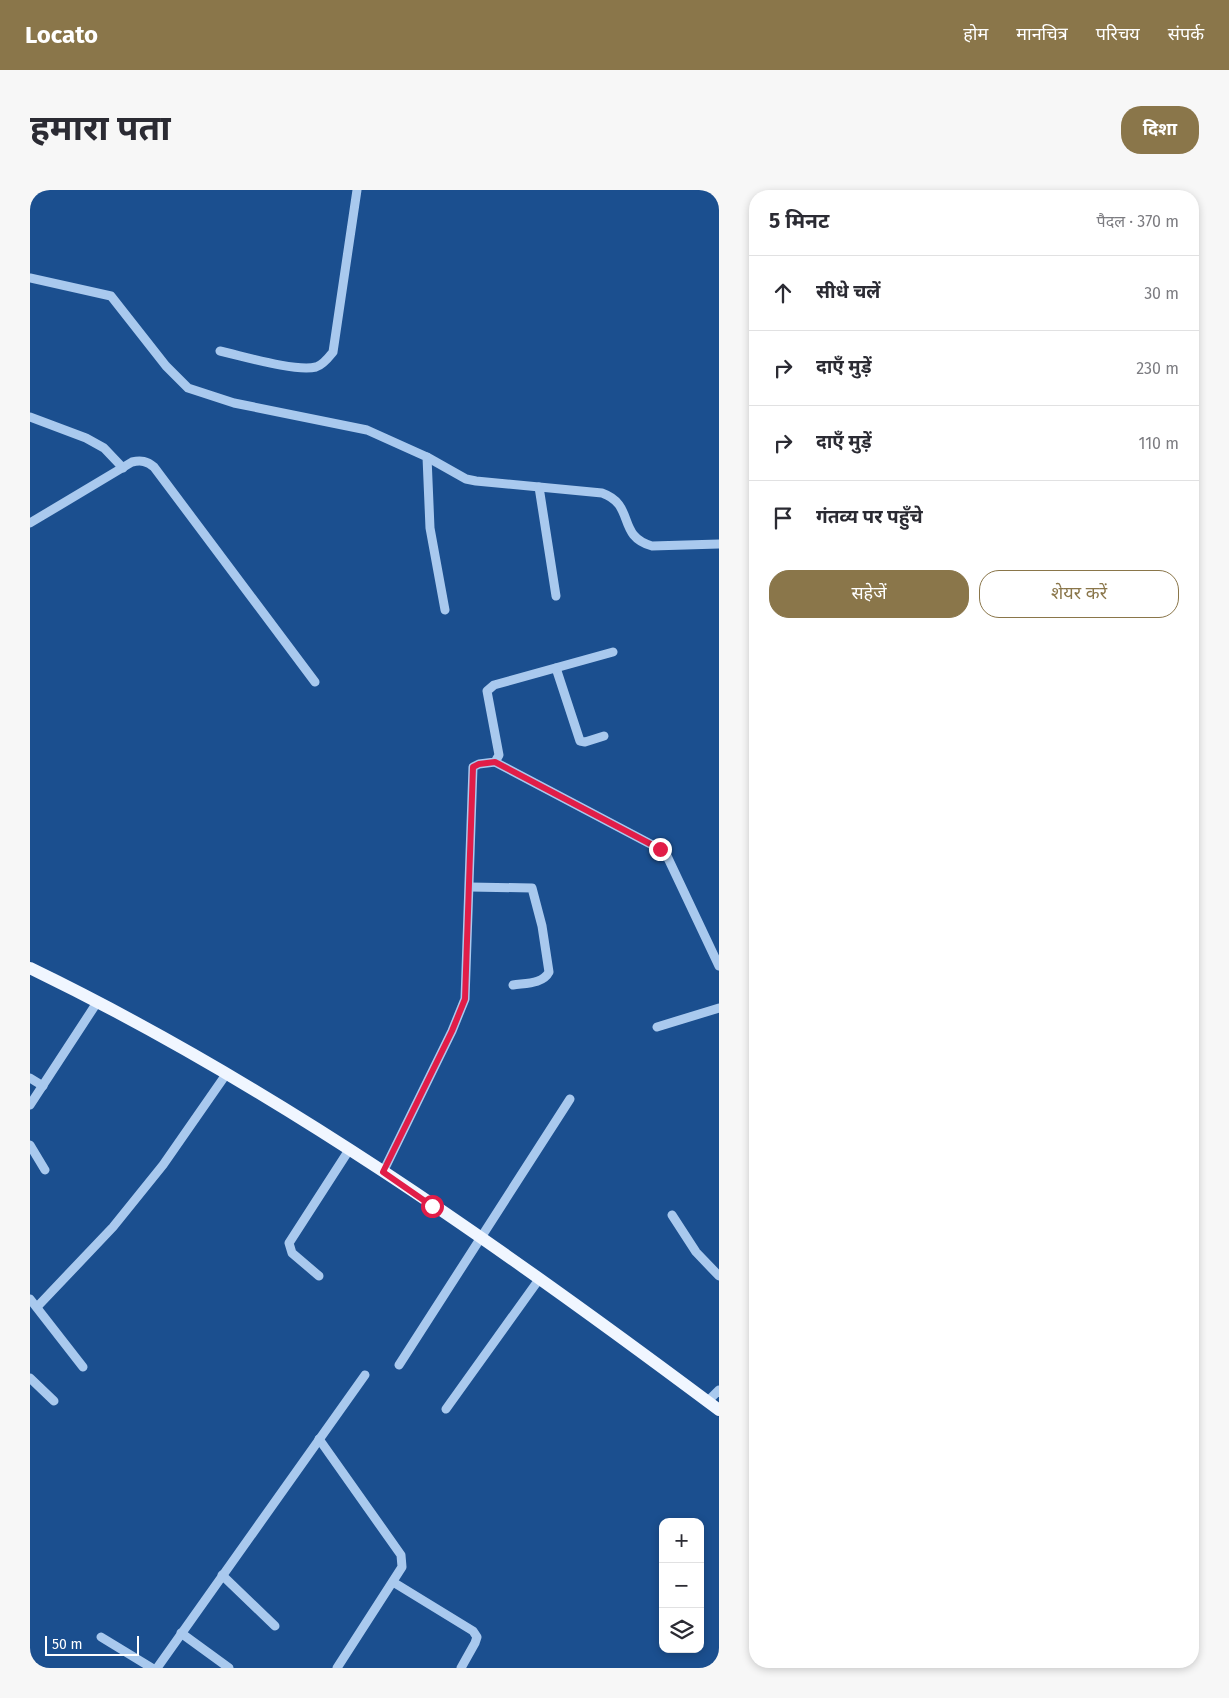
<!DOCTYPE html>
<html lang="hi">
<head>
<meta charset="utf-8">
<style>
	body { margin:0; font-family:"Fira Sans","Noto Sans Devanagari",sans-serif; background:#f7f7f7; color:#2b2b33 }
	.controls { position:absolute; right:15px; bottom:15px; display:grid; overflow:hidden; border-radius:10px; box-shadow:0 2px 8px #0003 }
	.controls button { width:45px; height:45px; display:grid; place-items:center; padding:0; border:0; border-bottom:1px solid #e1e1e2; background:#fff; color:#2b2b33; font:25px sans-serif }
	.scale { position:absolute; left:15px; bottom:12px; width:94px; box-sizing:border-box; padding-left:5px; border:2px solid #fff; border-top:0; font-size:14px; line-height:18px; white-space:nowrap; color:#fff; -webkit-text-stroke:4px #1b4f8f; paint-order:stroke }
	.stop { position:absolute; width:15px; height:15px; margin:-11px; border:4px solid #e11d48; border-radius:50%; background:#fff }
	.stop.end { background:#e11d48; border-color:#fff; box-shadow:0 1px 5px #0008 }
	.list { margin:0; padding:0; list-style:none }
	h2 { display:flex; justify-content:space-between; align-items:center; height:65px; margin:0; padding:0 20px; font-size:21px }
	h2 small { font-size:16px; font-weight:400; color:#7c7c81 }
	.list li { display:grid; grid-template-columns:32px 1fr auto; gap:15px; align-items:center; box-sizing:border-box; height:75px; padding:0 20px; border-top:1px solid #e1e1e2 }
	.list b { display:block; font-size:19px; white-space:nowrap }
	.list em { font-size:16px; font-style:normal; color:#7c7c81 }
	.actions { display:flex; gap:10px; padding:15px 20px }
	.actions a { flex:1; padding:11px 0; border:1px solid #8a764a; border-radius:20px; text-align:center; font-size:18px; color:#8a764a }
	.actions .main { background:#8a764a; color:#fff }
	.icon { flex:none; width:28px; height:28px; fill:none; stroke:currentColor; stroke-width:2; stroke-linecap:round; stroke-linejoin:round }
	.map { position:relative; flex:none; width:689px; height:1478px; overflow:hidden; border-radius:20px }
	header { display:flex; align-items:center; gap:30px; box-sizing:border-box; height:70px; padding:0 25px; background:#8a764a; color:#fff }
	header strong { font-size:24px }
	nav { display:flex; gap:28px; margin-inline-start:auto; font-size:18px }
	.intro { display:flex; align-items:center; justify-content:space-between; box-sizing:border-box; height:120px; padding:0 30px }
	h1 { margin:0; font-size:35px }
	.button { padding:12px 22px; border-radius:20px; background:#8a764a; color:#fff; font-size:18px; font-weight:700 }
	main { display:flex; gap:30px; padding:0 30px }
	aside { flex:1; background:#fff; border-radius:20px; box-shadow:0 2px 8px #0003 }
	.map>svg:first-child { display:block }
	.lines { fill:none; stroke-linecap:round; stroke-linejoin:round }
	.minor { stroke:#a9c9ee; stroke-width:9 }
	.major { stroke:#f0f6ff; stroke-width:12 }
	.route { stroke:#e11d48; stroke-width:6 }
</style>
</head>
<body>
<header>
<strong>Locato</strong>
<nav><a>होम</a><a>मानचित्र</a><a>परिचय</a><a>संपर्क</a></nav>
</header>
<div class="intro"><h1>हमारा पता</h1><a class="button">दिशा</a></div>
<main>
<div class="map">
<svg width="689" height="1478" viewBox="0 0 689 1478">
	<rect width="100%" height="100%" fill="#1b4f8f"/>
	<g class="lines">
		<g class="minor">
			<polyline points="0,88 81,106 136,176 158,198 204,213 337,240 397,267 400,338 415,420"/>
			<path d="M190,161c23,5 75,21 96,16 7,-2 13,-10 17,-15l24,-162"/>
			<polyline points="0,227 56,248 74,258 93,278"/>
			<path d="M397,267l39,22 10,2 126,12c34,12 14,43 50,53l67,-2"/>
			<polyline points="509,297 526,406"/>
			<path d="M0,333l102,-61c9,-2 15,-1 22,5l161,215"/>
			<polyline points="526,478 550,551 555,552 574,546"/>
			<polyline points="465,572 630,659 637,666 689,776"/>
			<path d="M440,697l62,1 10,38 7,46c-6,12 -24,11 -36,13"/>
			<polyline points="627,837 689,818"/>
			<polyline points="0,888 13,896"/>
			<polyline points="0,915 68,811"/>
			<polyline points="0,955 15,980"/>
			<polyline points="353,982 422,841 435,809 443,577 449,574 465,572 469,565 457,501 464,495 583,462"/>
			<polyline points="642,1025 666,1062 689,1086"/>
			<polyline points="289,1086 262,1063 259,1053 319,960"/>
			<polyline points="0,1109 53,1177"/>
			<polyline points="7,1117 83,1037 133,975 197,883"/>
			<polyline points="369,1175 540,909"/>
			<polyline points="0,1188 24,1211"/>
			<polyline points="677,1212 689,1200"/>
			<polyline points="416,1219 510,1088"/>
			<polyline points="289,1249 371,1365 372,1377 307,1478"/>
			<polyline points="192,1385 245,1436"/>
			<polyline points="363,1392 443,1441 447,1447 445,1453 431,1478"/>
			<polyline points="151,1443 199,1478"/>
			<polyline points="71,1447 122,1478"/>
			<polyline points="127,1478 335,1185"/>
		</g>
		<path class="major" d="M0,778c246,119 471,279 689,442"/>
	</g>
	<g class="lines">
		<polyline class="route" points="402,1016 353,982 422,841 435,809 443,577 449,574 465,572 630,659"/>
	</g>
</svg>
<div class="controls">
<button>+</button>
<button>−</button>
<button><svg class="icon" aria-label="layers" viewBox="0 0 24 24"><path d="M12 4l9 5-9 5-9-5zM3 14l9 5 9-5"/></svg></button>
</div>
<div class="scale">50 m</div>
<div class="stop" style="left:402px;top:1016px"></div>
<div class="stop end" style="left:630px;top:659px"></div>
</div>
<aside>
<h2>5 मिनट<small>पैदल · 370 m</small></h2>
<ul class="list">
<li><svg class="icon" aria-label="ahead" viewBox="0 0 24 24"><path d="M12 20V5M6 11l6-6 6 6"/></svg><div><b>सीधे चलें</b></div><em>30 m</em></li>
<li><svg class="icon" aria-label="right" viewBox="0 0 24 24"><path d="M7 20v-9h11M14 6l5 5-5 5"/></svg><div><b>दाएँ मुड़ें</b></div><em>230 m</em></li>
<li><svg class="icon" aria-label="right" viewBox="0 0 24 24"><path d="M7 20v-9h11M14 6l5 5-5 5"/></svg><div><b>दाएँ मुड़ें</b></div><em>110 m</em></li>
<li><svg class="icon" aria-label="arrive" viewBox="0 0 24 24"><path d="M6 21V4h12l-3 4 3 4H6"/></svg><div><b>गंतव्य पर पहुँचे</b></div></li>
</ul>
<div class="actions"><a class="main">सहेजें</a><a>शेयर करें</a></div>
</aside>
</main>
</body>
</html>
